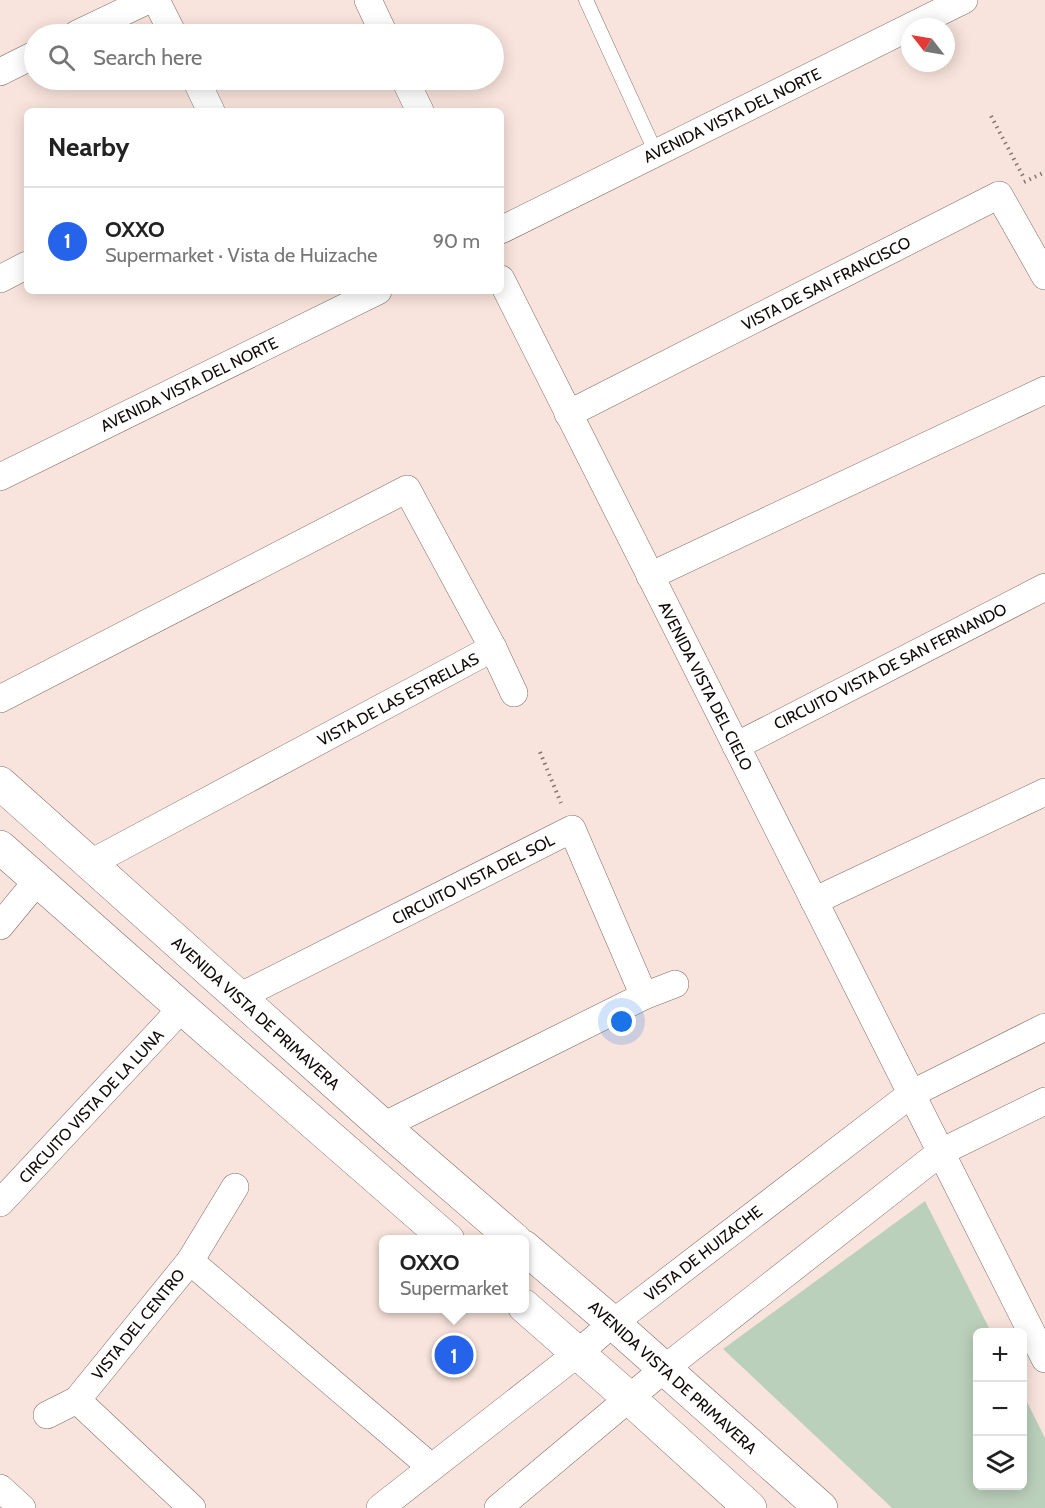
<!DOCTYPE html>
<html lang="en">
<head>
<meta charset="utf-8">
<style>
	body { margin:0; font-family:Cabin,sans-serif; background:#f6f6f6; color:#222 }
	.controls { position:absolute; right:18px; bottom:18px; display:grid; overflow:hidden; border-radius:9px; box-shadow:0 3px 15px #0003 }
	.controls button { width:54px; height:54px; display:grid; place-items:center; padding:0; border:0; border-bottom:2px solid #e0e0e0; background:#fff; color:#222; font:30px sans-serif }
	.compass { position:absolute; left:901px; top:18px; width:54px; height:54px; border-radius:50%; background:#fff; box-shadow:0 3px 15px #0003; rotate:301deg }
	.you { position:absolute; left:622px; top:1022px; width:21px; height:21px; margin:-15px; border:4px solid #fff; border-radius:50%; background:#1a73e8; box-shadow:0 0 0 9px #1a73e833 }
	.badge { display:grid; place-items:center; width:39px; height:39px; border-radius:50%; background:#2563eb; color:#fff; font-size:20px; font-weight:700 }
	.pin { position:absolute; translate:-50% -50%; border:3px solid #fff; box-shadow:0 2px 6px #0006 }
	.popup { position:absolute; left:379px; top:1235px; width:150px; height:78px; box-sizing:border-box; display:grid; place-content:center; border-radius:9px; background:#fff; filter:drop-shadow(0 2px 4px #0005); font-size:20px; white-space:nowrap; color:#767676 }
	.popup b { font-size:22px; color:#222 }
	.popup::after { content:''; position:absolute; left:50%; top:100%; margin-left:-12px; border:12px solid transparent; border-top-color:#fff }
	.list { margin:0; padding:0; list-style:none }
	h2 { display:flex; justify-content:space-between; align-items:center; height:78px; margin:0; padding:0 24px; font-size:26px }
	h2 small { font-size:20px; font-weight:400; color:#767676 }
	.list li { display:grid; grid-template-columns:39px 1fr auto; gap:18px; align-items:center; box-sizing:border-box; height:108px; padding:0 24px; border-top:2px solid #e0e0e0 }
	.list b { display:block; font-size:22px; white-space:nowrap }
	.list p { margin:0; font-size:20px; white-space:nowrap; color:#767676 }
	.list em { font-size:20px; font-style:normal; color:#767676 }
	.icon { flex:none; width:33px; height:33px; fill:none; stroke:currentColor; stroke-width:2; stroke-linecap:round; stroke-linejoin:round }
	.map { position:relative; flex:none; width:1045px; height:1508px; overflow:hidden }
	.search { position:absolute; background:#fff; box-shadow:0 3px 15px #0003; left:24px; top:24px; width:480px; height:66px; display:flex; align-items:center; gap:15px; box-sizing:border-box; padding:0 21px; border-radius:33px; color:#767676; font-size:22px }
	.panel { position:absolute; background:#fff; box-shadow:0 3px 15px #0003; left:24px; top:108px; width:480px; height:186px; border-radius:9px }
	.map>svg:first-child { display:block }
	.green { fill:#bbd0bb }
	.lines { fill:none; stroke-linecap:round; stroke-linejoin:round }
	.lane-casing { stroke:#7e6d66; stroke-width:15 }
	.street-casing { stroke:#7e6d66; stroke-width:28 }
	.secondary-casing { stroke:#7e6d66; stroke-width:34 }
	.path { stroke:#847772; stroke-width:4; stroke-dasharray:1.5 4.5; stroke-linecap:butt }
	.lane { stroke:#fff; stroke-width:14 }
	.street { stroke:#fff; stroke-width:27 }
	.secondary { stroke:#fff; stroke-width:33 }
	.labels { text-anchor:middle; stroke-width:6; stroke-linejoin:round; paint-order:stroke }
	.street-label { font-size:16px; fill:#100a08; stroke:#fff }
</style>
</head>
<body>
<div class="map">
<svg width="1045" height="1508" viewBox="0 0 1045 1508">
	<rect width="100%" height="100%" fill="#f8e4dc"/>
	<polygon class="green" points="925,1201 991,1332 978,1332 978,1486 1022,1486 1023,1394 1045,1438 1045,1508 892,1508 723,1349"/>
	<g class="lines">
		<defs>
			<polyline id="lane" points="586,0 656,153"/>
			<g id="street">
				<polyline points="156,0 173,34"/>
				<polyline points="368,0 384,34"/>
				<polyline points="77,34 148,0"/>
				<polyline points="0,72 34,55"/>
				<polyline points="196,80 211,111"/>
				<polyline points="405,80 420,111"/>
				<polyline points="501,230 964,0"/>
				<polyline points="0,279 27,265"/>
				<polyline points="501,279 1045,1359"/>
				<polyline points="568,414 999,195 1045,276"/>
				<polyline points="0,477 378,291"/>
				<polyline points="650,576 1045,390"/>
				<polyline points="493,648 514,693"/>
				<polyline points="0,699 407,489 493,648 89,864"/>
				<polyline points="736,746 1045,587"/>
				<polyline points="814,901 1045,792"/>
				<polyline points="0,926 37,881"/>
				<polyline points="644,996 675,984"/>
				<polyline points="239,997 572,829 644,996 383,1126"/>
				<polyline points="0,1203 182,1008"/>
				<polyline points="190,1261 235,1187"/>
				<polyline points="47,1415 77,1400"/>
				<polyline points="0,1488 22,1508"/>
				<polyline points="192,1508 77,1400 190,1261 431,1467"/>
				<polyline points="380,1508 578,1353 613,1323 911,1094 1045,1027"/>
				<polyline points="498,1508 664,1369 941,1152 1045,1101"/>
			</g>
			<g id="secondary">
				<polyline points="0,783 383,1126 515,1240"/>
				<polyline points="0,847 182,1008 448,1240"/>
				<polyline points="524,1247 613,1323 821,1508"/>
				<polyline points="524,1306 629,1398 750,1508"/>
			</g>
		</defs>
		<use href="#lane" class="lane-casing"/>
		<use href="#street" class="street-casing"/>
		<use href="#secondary" class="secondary-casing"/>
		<g class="path">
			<polyline points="991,116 1024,178"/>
			<polyline points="1024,182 1045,172"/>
			<polyline points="540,752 561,803"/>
		</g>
		<use href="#lane" class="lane"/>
		<use href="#street" class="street"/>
		<use href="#secondary" class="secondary"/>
	</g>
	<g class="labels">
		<g class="street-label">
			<text transform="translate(732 115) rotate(-26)" y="6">AVENIDA VISTA DEL NORTE</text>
			<text transform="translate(826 283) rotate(-27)" y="6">VISTA DE SAN FRANCISCO</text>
			<text transform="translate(189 384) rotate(-26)" y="6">AVENIDA VISTA DEL NORTE</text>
			<text transform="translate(890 666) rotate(-27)" y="6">CIRCUITO VISTA DE SAN FERNANDO</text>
			<text transform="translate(706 686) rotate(63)" y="6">AVENIDA VISTA DEL CIELO</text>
			<text transform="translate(398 699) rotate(-28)" y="6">VISTA DE LAS ESTRELLAS</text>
			<text transform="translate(473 879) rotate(-27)" y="6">CIRCUITO VISTA DEL SOL</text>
			<text transform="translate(256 1013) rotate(42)" y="6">AVENIDA VISTA DE PRIMAVERA</text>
			<text transform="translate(91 1106) rotate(-47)" y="6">CIRCUITO VISTA DE LA LUNA</text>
			<text transform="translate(703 1253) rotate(-38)" y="6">VISTA DE HUIZACHE</text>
			<text transform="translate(138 1324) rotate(-51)" y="6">VISTA DEL CENTRO</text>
			<text transform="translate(673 1377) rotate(42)" y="6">AVENIDA VISTA DE PRIMAVERA</text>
		</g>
	</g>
</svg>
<div class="controls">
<button>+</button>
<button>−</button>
<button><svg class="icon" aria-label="layers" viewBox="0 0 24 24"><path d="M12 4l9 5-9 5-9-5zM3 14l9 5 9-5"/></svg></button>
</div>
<svg class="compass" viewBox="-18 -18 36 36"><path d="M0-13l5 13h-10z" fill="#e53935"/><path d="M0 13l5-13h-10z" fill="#767676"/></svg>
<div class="you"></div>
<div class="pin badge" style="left:454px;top:1355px">1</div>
<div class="popup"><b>OXXO</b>Supermarket</div>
<div class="search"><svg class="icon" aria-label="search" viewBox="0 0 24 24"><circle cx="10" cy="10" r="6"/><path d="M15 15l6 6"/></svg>Search here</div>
<section class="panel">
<h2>Nearby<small></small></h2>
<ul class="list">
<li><span class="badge">1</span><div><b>OXXO</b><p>Supermarket · Vista de Huizache</p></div><em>90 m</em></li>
</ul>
</section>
</div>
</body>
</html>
